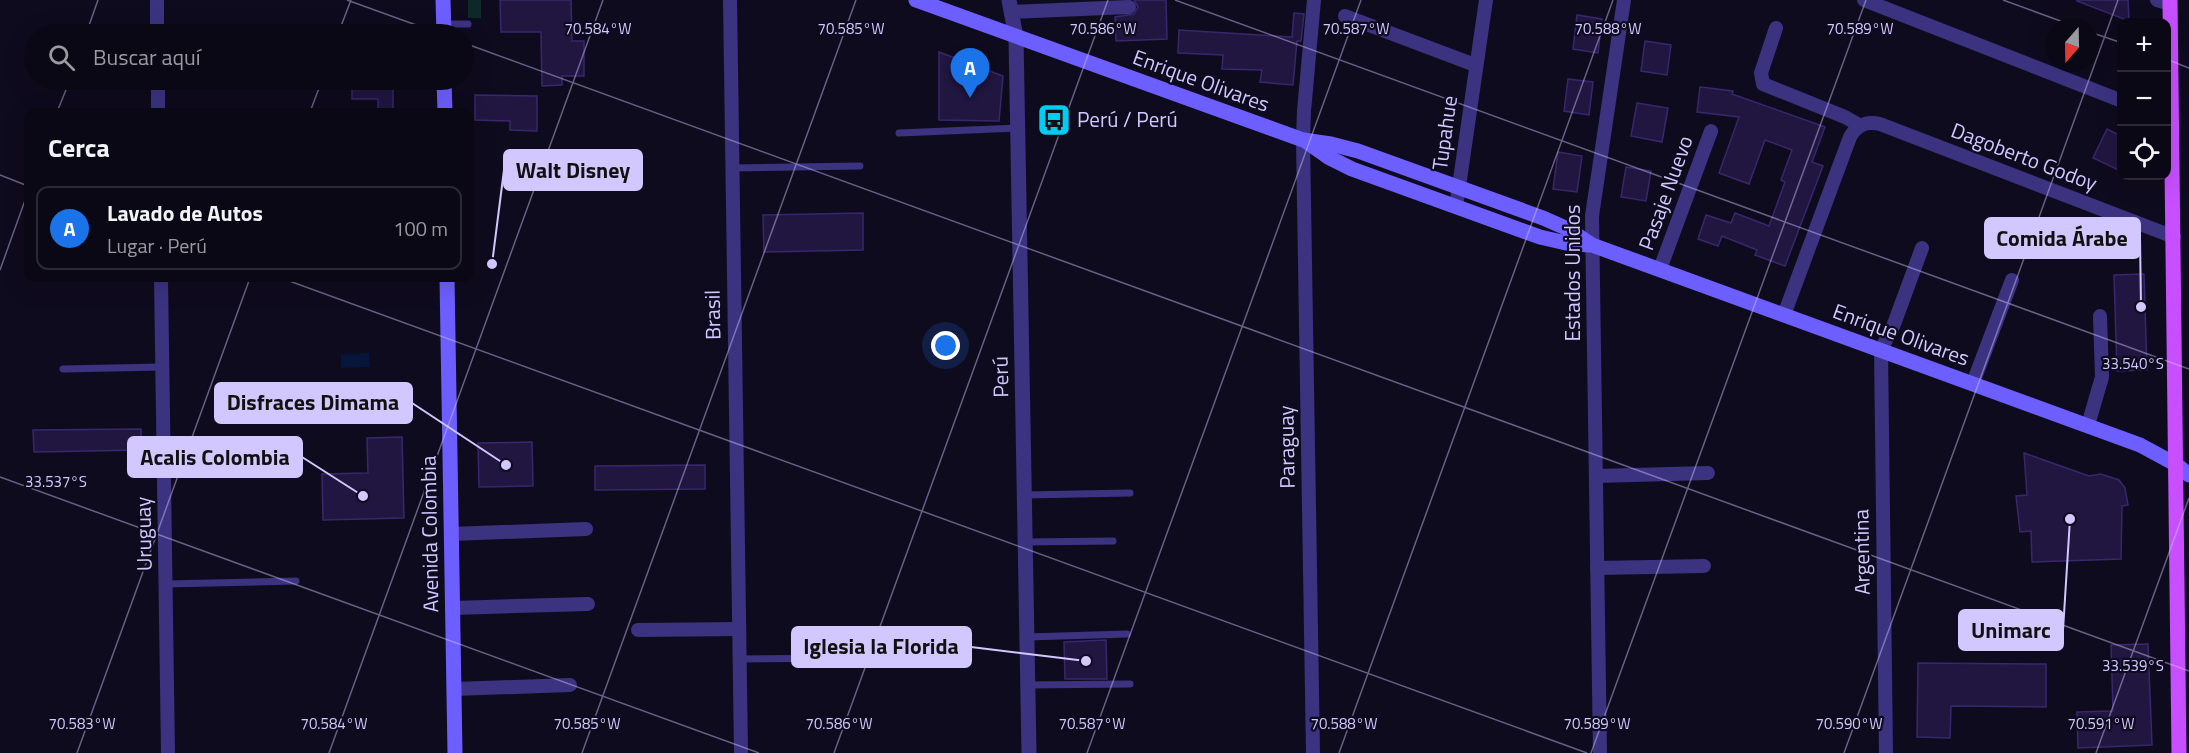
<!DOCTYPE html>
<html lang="es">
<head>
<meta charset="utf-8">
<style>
	body { margin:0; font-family:"Titillium Web",sans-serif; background:#14111f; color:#f1f3f6 }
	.controls { position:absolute; right:18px; top:18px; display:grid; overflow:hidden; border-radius:12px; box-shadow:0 6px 24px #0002 }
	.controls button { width:54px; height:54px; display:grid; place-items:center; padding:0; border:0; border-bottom:2px solid #2b2935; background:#0b0816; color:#f1f3f6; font:30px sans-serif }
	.compass { position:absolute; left:2045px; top:18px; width:54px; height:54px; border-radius:50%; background:#0b0816; box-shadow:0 6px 24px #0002; rotate:200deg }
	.you { position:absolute; left:946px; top:346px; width:21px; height:21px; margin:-15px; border:4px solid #fff; border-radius:50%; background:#1a73e8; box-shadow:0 0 0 9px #1a73e833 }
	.badge { display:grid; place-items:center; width:39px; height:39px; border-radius:50%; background:#1a73e8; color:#fff; font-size:20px; font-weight:700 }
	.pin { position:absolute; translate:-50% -50px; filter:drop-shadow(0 2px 3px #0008) }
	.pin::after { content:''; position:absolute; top:32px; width:21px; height:18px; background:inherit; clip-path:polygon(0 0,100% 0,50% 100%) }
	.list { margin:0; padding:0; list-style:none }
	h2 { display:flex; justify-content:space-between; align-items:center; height:78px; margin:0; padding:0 24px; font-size:26px }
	h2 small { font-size:20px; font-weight:400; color:#9a9aa1 }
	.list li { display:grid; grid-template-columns:39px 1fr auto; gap:18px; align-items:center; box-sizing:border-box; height:84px; margin:0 12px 12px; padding:0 12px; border:2px solid #2b2935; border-radius:12px }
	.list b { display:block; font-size:22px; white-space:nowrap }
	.list p { margin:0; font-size:20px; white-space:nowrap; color:#9a9aa1 }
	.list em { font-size:20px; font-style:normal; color:#9a9aa1 }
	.icon { flex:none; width:33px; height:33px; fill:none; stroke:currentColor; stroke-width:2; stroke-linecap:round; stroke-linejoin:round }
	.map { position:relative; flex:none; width:2189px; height:753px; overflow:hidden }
	.search { position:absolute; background:#0b0816; box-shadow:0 6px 24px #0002; left:24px; top:24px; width:450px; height:66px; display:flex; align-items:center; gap:15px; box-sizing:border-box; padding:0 21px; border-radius:33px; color:#9a9aa1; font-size:22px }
	.panel { position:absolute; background:#0b0816; box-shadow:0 6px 24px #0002; left:24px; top:108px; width:450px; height:174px; border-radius:12px }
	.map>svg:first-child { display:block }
	.green { fill:#0e2728 }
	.water { fill:#06163b }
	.building { fill:#211640; stroke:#39276d; stroke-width:1.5 }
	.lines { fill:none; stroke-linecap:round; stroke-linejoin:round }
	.service { stroke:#3b3380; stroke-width:7 }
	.minor { stroke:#3b3380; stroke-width:14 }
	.tertiary { stroke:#3b3380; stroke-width:15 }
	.secondary { stroke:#6d5fff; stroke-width:15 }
	.primary { stroke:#c84fff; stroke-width:15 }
	.ticks { fill:none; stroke:#d2c8ff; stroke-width:1.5; stroke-opacity:0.45 }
	.labels { text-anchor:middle; stroke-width:4.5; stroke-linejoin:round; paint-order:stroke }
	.street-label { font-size:21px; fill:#d2c8ff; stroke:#0f0b1e }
	.poi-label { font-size:21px; fill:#d2c8ff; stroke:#0f0b1e; text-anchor:start }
	.ticks-label { font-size:15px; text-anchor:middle; fill:#d2c8ff; stroke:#0f0b1e; stroke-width:4.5; stroke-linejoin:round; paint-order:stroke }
	.leader { fill:none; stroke:#d2c8ff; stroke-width:2 }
	.callout-dot { fill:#d2c8ff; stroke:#0f0b1e; stroke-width:2 }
	.callout { fill:#d2c8ff; stroke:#d2c8ff; stroke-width:2 }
	.callout-label { font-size:22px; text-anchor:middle; font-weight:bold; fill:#111 }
</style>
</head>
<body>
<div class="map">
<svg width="2189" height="753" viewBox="0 0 2189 753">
	<rect width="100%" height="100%" fill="#0f0b1e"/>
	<rect class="green" x="468" y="0" width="13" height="18"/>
	<polygon class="water" points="369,353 370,367 341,368 341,354"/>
	<g class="building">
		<polygon points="500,0 571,0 572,41 584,41 584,76 562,76 562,85 542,86 541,32 501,32"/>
		<polygon points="1134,0 1166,0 1167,39 1116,41 1115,17 1134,14 1138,7"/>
		<polygon points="2077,0 2128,0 2129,21 2077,1"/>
		<polygon points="1294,13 1304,14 1301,41 1297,41 1293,85 1260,82 1262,70 1222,69 1223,55 1178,53 1179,30 1292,37"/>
		<polygon points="1577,15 1602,19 1598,53 1573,49"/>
		<polygon points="1645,41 1671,45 1667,75 1641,71"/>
		<polygon points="939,52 1003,76 999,121 939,120"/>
		<polygon points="1568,79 1593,82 1589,115 1564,111"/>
		<polygon points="352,80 381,80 381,86 393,86 393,111 378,111 378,99 352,99"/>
		<polygon points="1700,87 1733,91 1732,94 1825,127 1812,162 1823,166 1785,266 1755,255 1757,250 1722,236 1718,246 1698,239 1706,215 1731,223 1735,213 1769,226 1785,182 1781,180 1792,150 1765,140 1749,184 1719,173 1739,117 1697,112"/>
		<polygon points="475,95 537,96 537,131 510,130 510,121 475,120"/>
		<polygon points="1637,103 1668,108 1662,142 1631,136"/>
		<polygon points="2107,129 2121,136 2121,171 2093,158"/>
		<polygon points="1558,152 1582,156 1577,192 1553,189"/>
		<polygon points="1626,167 1651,171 1646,201 1621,197"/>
		<polygon points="863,213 863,250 764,252 763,215"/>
		<polygon points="2144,274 2147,370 2117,371 2114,275"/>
		<polygon points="141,429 141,450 34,452 33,430"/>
		<polygon points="402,437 404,518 323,520 322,474 368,473 367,438"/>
		<polygon points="532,442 533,486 479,487 478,443"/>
		<polygon points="2024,453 2089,476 2101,474 2119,480 2125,488 2128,505 2122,506 2121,559 2032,562 2031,531 2020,532 2016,496 2027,495"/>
		<polygon points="705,465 705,489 595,490 595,466"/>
		<polygon points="1106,640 1107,679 1065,679 1064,642"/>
		<polygon points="2148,644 2152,745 2078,748 2077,712 2113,711 2111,645"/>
		<polygon points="1918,663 2046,664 2046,707 1951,706 1950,738 1917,737"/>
	</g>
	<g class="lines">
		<g class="service">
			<polyline points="444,24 468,24"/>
			<polyline points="899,133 1018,128"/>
			<polyline points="732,168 860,166"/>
			<polyline points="63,369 162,367"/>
			<polyline points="1025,495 1130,493"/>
			<polyline points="1026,542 1113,541"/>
			<polyline points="166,584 296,581"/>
			<polyline points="1027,637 1127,634"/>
			<polyline points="739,659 871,658"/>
			<polyline points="1028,685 1130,684"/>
		</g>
		<g class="minor">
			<polyline points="157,0 157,34"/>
			<polyline points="730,0 741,753"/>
			<polyline points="1864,0 2122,101"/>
			<polyline points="2157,0 2170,4"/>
			<polyline points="1011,12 1129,7"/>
			<polyline points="1345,16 1475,65"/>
			<polyline points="1776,28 1761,73 1763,84 1845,117 1859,125"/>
			<polyline points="158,80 158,112"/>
			<polyline points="1456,207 1486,0"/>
			<polyline points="1660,269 1711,131"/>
			<polyline points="161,278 168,753"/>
			<path d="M1784,315l66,-178c7,-12 16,-16 30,-13l294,113"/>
			<polyline points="1973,383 2012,280"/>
			<polyline points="2088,425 2102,377 2100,316"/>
			<polyline points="1596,476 1708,473"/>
			<polyline points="451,534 586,529"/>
			<polyline points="1597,568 1704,566"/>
			<polyline points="452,608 588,604"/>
			<polyline points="638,630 739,629"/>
			<polyline points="454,689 570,685"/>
			<polyline points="1313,753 1303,140 1304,111 1314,0"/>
			<polyline points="1600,753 1592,216 1624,0"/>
			<polyline points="1886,753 1881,350 1894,324 1922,248"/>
		</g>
		<polyline class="tertiary" points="1009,0 1016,37 1029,753"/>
		<g class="secondary">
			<polyline points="443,0 444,34"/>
			<polyline points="916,0 1303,140 1331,144 1358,151 1543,218 1568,229 1592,245 2140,445 2177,465 2189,475"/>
			<polyline points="444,80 445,112"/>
			<polyline points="1304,140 1328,157 1352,169 1540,237 1566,243 1589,245"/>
			<polyline points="447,278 455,753"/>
		</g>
		<polyline class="primary" points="2170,0 2179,753"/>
	</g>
	<path class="ticks" d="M347,0l94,34M1175,0l1014,369M2003,0l74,27M2090,32l32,11M86,34l12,-34M338,34l13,-34M464,43l1725,628M2166,59l23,9M57,112l13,-32M310,112l12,-32M0,175l28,11M0,270l28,-78M281,278l1306,475M0,477l759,276M77,753l173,-475M329,753l274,-753M582,753l274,-753M834,753l274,-753M1087,753l274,-753M1339,753l274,-753M1591,753l275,-753M1844,753l274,-753M2096,753l93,-255"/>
	<defs>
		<symbol id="bus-square" viewBox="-11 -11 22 22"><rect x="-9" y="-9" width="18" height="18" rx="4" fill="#00cbf3" stroke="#0f0b1e"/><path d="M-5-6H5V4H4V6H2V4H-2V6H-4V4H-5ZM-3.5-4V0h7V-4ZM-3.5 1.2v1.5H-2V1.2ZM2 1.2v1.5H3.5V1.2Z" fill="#111"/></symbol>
	</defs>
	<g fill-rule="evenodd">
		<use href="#bus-square" x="1035" y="101" width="38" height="38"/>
	</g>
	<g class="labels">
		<g class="street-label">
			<text transform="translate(1201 81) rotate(20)" y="7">Enrique Olivares</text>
			<text transform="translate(1445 133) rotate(-82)" y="7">Tupahue</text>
			<text transform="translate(2024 157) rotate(21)" y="7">Dagoberto Godoy</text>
			<text transform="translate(1666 193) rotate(-70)" y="7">Pasaje Nuevo</text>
			<text transform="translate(1573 273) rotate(-90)" y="7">Estados Unidos</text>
			<text transform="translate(713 315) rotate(-91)" y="7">Brasil</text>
			<text transform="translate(1901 335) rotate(20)" y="7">Enrique Olivares</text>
			<text transform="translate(1001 377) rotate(-91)" y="7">Perú</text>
			<text transform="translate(1287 447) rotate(-91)" y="7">Paraguay</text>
			<text transform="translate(144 534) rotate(-91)" y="7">Uruguay</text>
			<text transform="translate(430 534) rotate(-91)" y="7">Avenida Colombia</text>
			<text transform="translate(1862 552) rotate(-91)" y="7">Argentina</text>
		</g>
		<g class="poi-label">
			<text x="1077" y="127">Perú / Perú</text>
		</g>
	</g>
	<g class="ticks-label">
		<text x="598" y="34">70.584°W</text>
		<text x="851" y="34">70.585°W</text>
		<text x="1103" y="34">70.586°W</text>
		<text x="1356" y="34">70.587°W</text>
		<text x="1608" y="34">70.588°W</text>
		<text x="1860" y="34">70.589°W</text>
		<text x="2133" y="369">33.540°S</text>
		<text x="56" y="487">33.537°S</text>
		<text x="2133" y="671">33.539°S</text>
		<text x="82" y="729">70.583°W</text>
		<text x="334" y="729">70.584°W</text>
		<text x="587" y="729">70.585°W</text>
		<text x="839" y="729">70.586°W</text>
		<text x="1092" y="729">70.587°W</text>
		<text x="1344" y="729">70.588°W</text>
		<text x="1597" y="729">70.589°W</text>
		<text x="1849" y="729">70.590°W</text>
		<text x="2101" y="729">70.591°W</text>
	</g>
	<path class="leader" d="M492 264L504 170M2141 307L2140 238M506 465L412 403M363 496L302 457M2070 519L2063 630M1086 661L971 647"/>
	<g class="callout-dot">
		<circle cx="492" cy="264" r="6"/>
		<circle cx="2141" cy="307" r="6"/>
		<circle cx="506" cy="465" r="6"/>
		<circle cx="363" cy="496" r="6"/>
		<circle cx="2070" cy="519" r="6"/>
		<circle cx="1086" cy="661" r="6"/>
	</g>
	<g class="callout">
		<rect x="504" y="150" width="138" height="40" rx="6"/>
		<rect x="1985" y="218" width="155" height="40" rx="6"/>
		<rect x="215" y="383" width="197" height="40" rx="6"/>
		<rect x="128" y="437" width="174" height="40" rx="6"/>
		<rect x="1959" y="610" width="104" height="40" rx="6"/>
		<rect x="792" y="627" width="179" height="40" rx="6"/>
	</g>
	<g class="callout-label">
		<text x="573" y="178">Walt Disney</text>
		<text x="2062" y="246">Comida Árabe</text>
		<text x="313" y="410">Disfraces Dimama</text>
		<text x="215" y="465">Acalis Colombia</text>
		<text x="2011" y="638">Unimarc</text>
		<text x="881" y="654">Iglesia la Florida</text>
	</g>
</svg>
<div class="controls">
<button>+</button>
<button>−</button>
<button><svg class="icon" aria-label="locate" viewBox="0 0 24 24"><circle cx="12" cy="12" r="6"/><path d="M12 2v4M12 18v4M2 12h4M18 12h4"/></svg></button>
</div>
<svg class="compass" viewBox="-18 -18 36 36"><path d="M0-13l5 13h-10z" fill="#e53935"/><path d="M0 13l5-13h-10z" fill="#9a9aa1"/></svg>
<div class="you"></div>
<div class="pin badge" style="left:970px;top:98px">A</div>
<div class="search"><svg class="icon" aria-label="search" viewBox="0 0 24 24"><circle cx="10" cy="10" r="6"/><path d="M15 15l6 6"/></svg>Buscar aquí</div>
<section class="panel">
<h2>Cerca<small></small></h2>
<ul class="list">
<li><span class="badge">A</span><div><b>Lavado de Autos</b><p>Lugar · Perú</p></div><em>100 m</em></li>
</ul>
</section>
</div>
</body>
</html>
